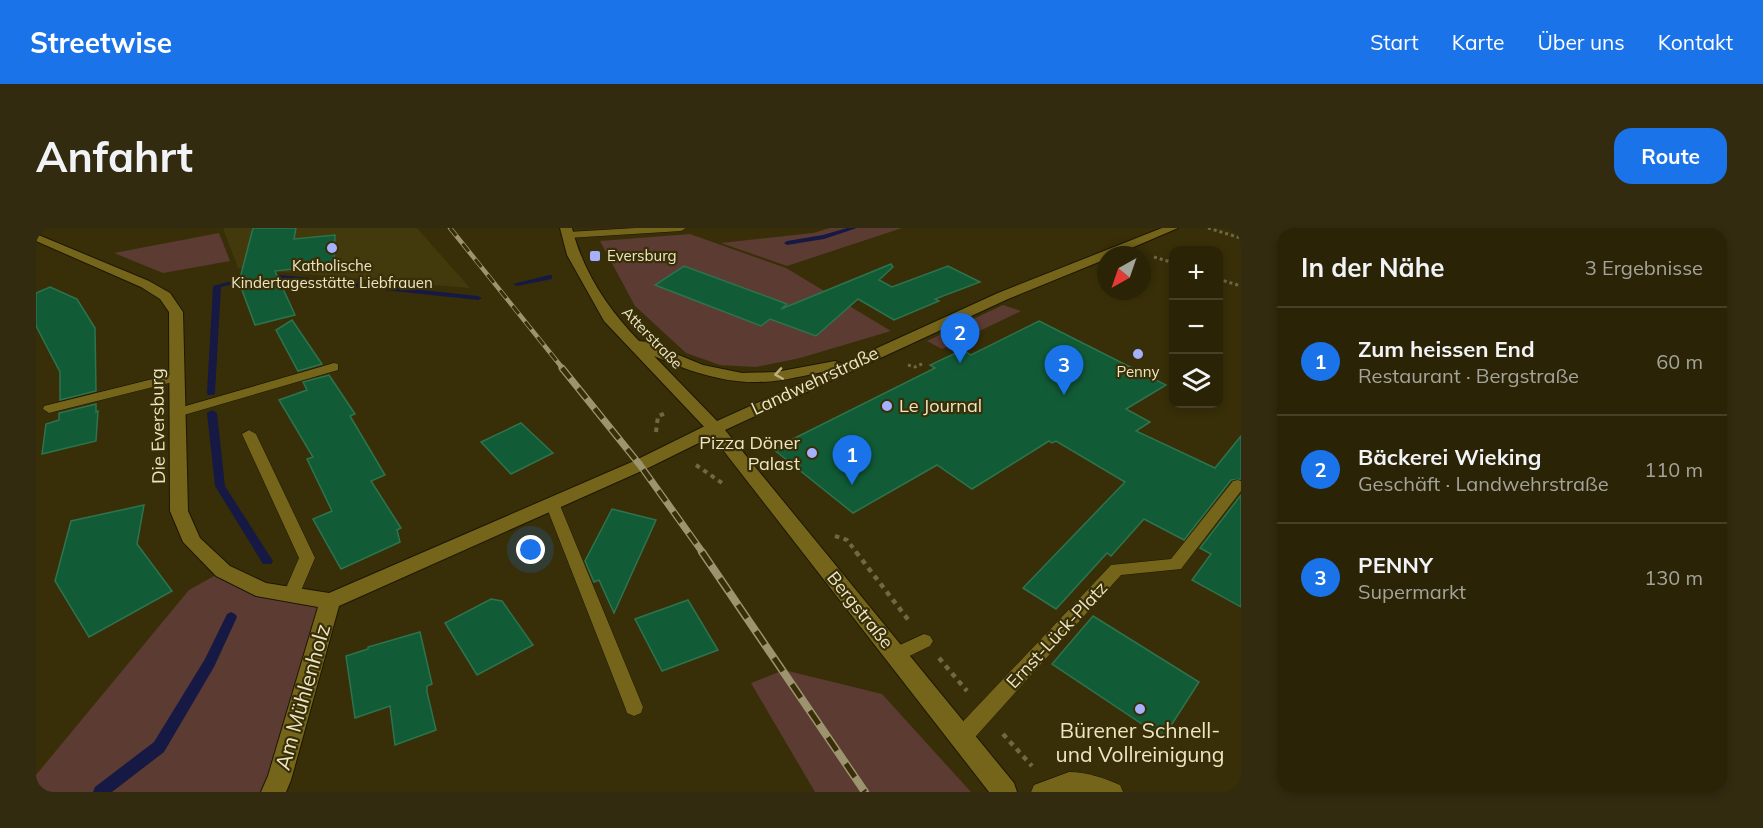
<!DOCTYPE html>
<html lang="de">
<head>
<meta charset="utf-8">
<style>
	body { margin:0; font-family:Mulish,sans-serif; background:#322b10; color:#f1f3f6 }
	.controls { position:absolute; right:18px; top:18px; display:grid; overflow:hidden; border-radius:12px; box-shadow:0 3px 9px #0003 }
	.controls button { width:54px; height:54px; display:grid; place-items:center; padding:0; border:0; border-bottom:2px solid #464028; background:#2a2306; color:#f1f3f6; font:30px sans-serif }
	.compass { position:absolute; left:1061px; top:18px; width:54px; height:54px; border-radius:50%; background:#2a2306; box-shadow:0 3px 9px #0003; rotate:220deg }
	.you { position:absolute; left:495px; top:322px; width:21px; height:21px; margin:-15px; border:4px solid #fff; border-radius:50%; background:#1a73e8; box-shadow:0 0 0 9px #1a73e833 }
	.badge { display:grid; place-items:center; width:39px; height:39px; border-radius:50%; background:#1a73e8; color:#fff; font-size:20px; font-weight:700 }
	.pin { position:absolute; translate:-50% -50px; filter:drop-shadow(0 2px 3px #0008) }
	.pin::after { content:''; position:absolute; top:32px; width:21px; height:18px; background:inherit; clip-path:polygon(0 0,100% 0,50% 100%) }
	.list { margin:0; padding:0; list-style:none }
	h2 { display:flex; justify-content:space-between; align-items:center; height:78px; margin:0; padding:0 24px; font-size:26px }
	h2 small { font-size:20px; font-weight:400; color:#a5a49b }
	.list li { display:grid; grid-template-columns:39px 1fr auto; gap:18px; align-items:center; box-sizing:border-box; height:108px; padding:0 24px; border-top:2px solid #464028 }
	.list b { display:block; font-size:22px; white-space:nowrap }
	.list p { margin:0; font-size:20px; white-space:nowrap; color:#a5a49b }
	.list em { font-size:20px; font-style:normal; color:#a5a49b }
	.icon { flex:none; width:33px; height:33px; fill:none; stroke:currentColor; stroke-width:2; stroke-linecap:round; stroke-linejoin:round }
	.map { position:relative; flex:none; width:1205px; height:564px; overflow:hidden; border-radius:18px }
	header { display:flex; align-items:center; gap:36px; box-sizing:border-box; height:84px; padding:0 30px; background:#1a73e8; color:#fff }
	header strong { font-size:28px }
	nav { display:flex; gap:33px; margin-inline-start:auto; font-size:21px }
	.intro { display:flex; align-items:center; justify-content:space-between; box-sizing:border-box; height:144px; padding:0 36px }
	h1 { margin:0; font-size:42px }
	.button { padding:15px 27px; border-radius:18px; background:#1a73e8; color:#fff; font-size:21px; font-weight:700 }
	main { display:flex; gap:36px; padding:0 36px }
	aside { flex:1; background:#2a2306; border-radius:18px; box-shadow:0 3px 9px #0003 }
	.map>svg:first-child { display:block }
	.built { fill:#42390c }
	.green { fill:#5c3b32 }
	.lines { fill:none; stroke-linecap:round; stroke-linejoin:round }
	.stream { fill:#161944; fill-rule:evenodd }
	.building { fill:#115c37; stroke:#2e734d; stroke-width:1.5 }
	.lane-casing { stroke:#1d1703; stroke-width:1 }
	.street-casing { stroke:#1d1703; stroke-width:2 }
	.secondary-casing { stroke:#1d1703; stroke-width:2 }
	.path-far2 { stroke:#706842; stroke-width:3; stroke-dasharray:3 3; stroke-linecap:butt }
	.path-far1 { stroke:#706842; stroke-width:4; stroke-dasharray:4.5 4.5; stroke-linecap:butt }
	.path { stroke:#706842; stroke-width:4.5; stroke-dasharray:5 5; stroke-linecap:butt }
	.lane { fill:#75651b; fill-rule:evenodd }
	.street { fill:#75651b; fill-rule:evenodd }
	.secondary { fill:#75651b; fill-rule:evenodd }
	.rail-far2-casing { stroke:#9c946f; stroke-width:4.5 }
	.rail-far1-casing { stroke:#9c946f; stroke-width:7 }
	.rail-casing { stroke:#9c946f; stroke-width:8 }
	.rail-far2 { stroke:#382f08; stroke-width:3; stroke-dasharray:10; stroke-linecap:butt }
	.rail-far1 { stroke:#382f08; stroke-width:4.5; stroke-dasharray:13; stroke-linecap:butt }
	.rail { stroke:#382f08; stroke-width:5; stroke-dasharray:16; stroke-linecap:butt }
	.oneway { stroke:#beb280 }
	.poi-dot { fill:#a5b1fc; stroke:#382f08; stroke-width:2 }
	.labels { text-anchor:middle; stroke-width:4.5; stroke-linejoin:round; paint-order:stroke }
	.far-poi-label { font-size:15px; fill:#eee6c3; stroke:#382f08 }
	.far-street-label { font-size:15px; fill:#eee6c3; stroke:#382f08 }
	.street-label { font-size:18px; fill:#eee6c3; stroke:#382f08 }
	.poi-label { font-size:18px; fill:#eee6c3; stroke:#382f08; text-anchor:start }
	.near-street-label { font-size:21px; fill:#eee6c3; stroke:#382f08 }
	.near-poi-label { font-size:21px; fill:#eee6c3; stroke:#382f08 }
</style>
</head>
<body>
<header>
<strong>Streetwise</strong>
<nav><a>Start</a><a>Karte</a><a>Über uns</a><a>Kontakt</a></nav>
</header>
<div class="intro"><h1>Anfahrt</h1><a class="button">Route</a></div>
<main>
<div class="map">
<svg width="1205" height="564" viewBox="0 0 1205 564">
	<rect width="100%" height="100%" fill="#382f08"/>
	<polygon class="built" points="187,0 381,0 434,60 202,40"/>
	<g class="green">
		<polygon points="794,0 866,0 751,38 685,15 777,5"/>
		<polygon points="183,5 194,33 127,45 78,25"/>
		<polygon points="654,6 750,40 855,103 764,130 720,139 684,137 650,125 599,78 564,13"/>
		<polygon points="967,77 985,83 906,121 891,113"/>
		<polygon points="187,343 294,373 237,564 0,564 0,547 153,362"/>
		<polygon points="748,442 846,466 935,564 779,564 715,455"/>
	</g>
	<g class="lines">
		<g class="stream">
			<polygon points="811,0 821,0 788,11 751,17 748,15 751,13 787,7"/>
			<polygon points="226,45 442,68 446,70 442,72 226,49 185,59 179,165 178,167 172,167 171,165 177,58"/>
			<polygon points="513,47 516,47 516,51 481,58 477,56"/>
			<polygon points="176,182 181,185 189,258 235,330 237,333 235,336 227,336 179,258 171,185"/>
			<polygon points="195,384 199,386 201,389 178,439 128,524 76,564 57,564 59,559 118,514 169,431 191,386"/>
		</g>
	</g>
	<g class="building">
		<polygon points="217,0 260,0 258,11 299,7 298,36 239,43 259,87 219,97 203,54"/>
		<polygon points="855,36 857,39 843,52 856,59 912,38 944,54 899,71 903,73 858,92 822,71 780,108 734,91 725,98 619,57 648,38 751,76 745,81"/>
		<polygon points="14,59 41,71 59,100 60,163 24,172 24,144 0,98 0,65"/>
		<polygon points="256,92 286,136 262,143 240,102"/>
		<polygon points="1003,93 1130,157 1090,181 1114,194 1100,203 1179,240 1205,208 1205,251 1195,252 1148,312 1108,291 1075,328 1071,325 1020,381 987,360 1089,254 1020,213 1016,215 1013,213 936,261 901,237 817,285 737,221 899,140 894,137 926,122 935,127"/>
		<polygon points="293,147 319,186 314,188 349,247 335,253 365,300 361,302 364,314 305,341 277,291 296,283 271,231 277,229 243,172 271,162 267,154"/>
		<polygon points="60,176 60,184 62,183 60,213 6,226 10,196 23,192 23,185"/>
		<polygon points="485,195 517,225 475,246 445,214"/>
		<polygon points="1205,267 1205,379 1156,352 1175,326 1164,320"/>
		<polygon points="108,277 101,316 136,363 53,409 19,353 35,293"/>
		<polygon points="576,281 620,292 578,385 563,352 558,354 549,333"/>
		<polygon points="455,371 466,373 497,417 441,447 409,395"/>
		<polygon points="652,372 682,422 626,443 599,391"/>
		<polygon points="1057,388 1163,454 1127,510 1016,436"/>
		<polygon points="384,404 396,456 391,458 391,464 400,502 359,517 354,478 319,490 310,428 332,421 332,419"/>
	</g>
	<g class="lines">
		<defs>
			<g id="lane">
				<polygon points="600,0 650,0 645,3 532,10 527,7 532,4"/>
				<polygon points="298,135 302,136 302,142 141,189 134,185 136,182"/>
				<polygon points="141,145 145,146 147,149 145,152 13,185 7,181 8,178"/>
				<polygon points="213,202 220,206 279,330 261,372 255,374 249,372 247,367 263,330 206,206"/>
				<polygon points="1202,252 1205,253 1205,263 1145,341 1085,347 932,517 925,519 918,517 915,510 918,503 1075,337 1135,331 1197,253"/>
				<polygon points="516,270 523,275 607,479 605,485 598,488 591,485 589,479 509,275"/>
				<polygon points="888,406 894,408 897,413 894,418 859,435 853,432 850,427 853,422"/>
				<path d="M1033,544c18,0 35,6 51,13l3,7h-92l3,-7z"/>
			</g>
			<polygon id="street" points="0,6 113,53 134,65 147,84 152,283 164,310 194,338 230,355 293,365 598,233 673,196 685,196 687,200 685,204 610,241 303,378 255,552 250,564 225,564 232,548 282,379 220,368 180,348 147,314 134,283 133,84 124,71 105,59 0,13"/>
			<path id="secondary" d="M524,0h12c11,44 36,81 67,113l8,1 56,23 39,8 34,-1 59,-11 7,3 156,-71 164,-65h16l-63,27h-9v4l-98,40 -283,131 289,353 3,9h-28l-280,-360 -105,-111 -37,-66zM618,128c32,14 68,27 104,26 24,0 47,-7 70,-11l-111,50z"/>
		</defs>
		<use href="#lane" class="lane-casing"/>
		<use href="#street" class="street-casing"/>
		<use href="#secondary" class="secondary-casing"/>
		<g class="path-far2">
			<polyline points="1172,0 1205,10"/>
			<polyline points="1118,29 1138,35"/>
			<polyline points="1182,51 1205,58"/>
			<polyline points="872,137 879,139 888,135"/>
		</g>
		<g class="path-far1">
			<polyline points="620,204 622,188 630,185"/>
			<polyline points="660,237 689,257"/>
			<polyline points="740,239 749,236"/>
			<polyline points="799,308 811,312 821,325"/>
		</g>
		<g class="path">
			<polyline points="820,324 874,394"/>
			<polyline points="903,430 931,463"/>
			<polyline points="967,506 996,538"/>
		</g>
		<use href="#lane" class="lane"/>
		<use href="#street" class="street"/>
		<use href="#secondary" class="secondary"/>
		<defs>
			<polyline id="rail-far2" points="414,0 528,142"/>
			<polyline id="rail-far1" points="526,140 604,237 667,325"/>
			<polyline id="rail" points="666,324 829,564"/>
		</defs>
		<use href="#rail-far2" class="rail-far2-casing"/>
		<use href="#rail-far1" class="rail-far1-casing"/>
		<use href="#rail" class="rail-casing"/>
		<use href="#rail-far2" class="rail-far2"/>
		<use href="#rail-far1" class="rail-far1"/>
		<use href="#rail" class="rail"/>
	</g>
	<defs><path id="oneway-chevron" d="M-2-3.5L2.5 0L-2 3.5" fill="none" stroke-width="1.6" stroke-linecap="round" stroke-linejoin="round" transform="scale(1.5)"/></defs>
	<use class="oneway" href="#oneway-chevron" transform="translate(743 146) rotate(171)"/>
	<g class="poi-dot">
		<circle cx="296" cy="20" r="6"/>
		<rect x="553" y="22" width="12" height="12" rx="3"/>
		<circle cx="1102" cy="126" r="6"/>
		<circle cx="851" cy="178" r="6"/>
		<circle cx="776" cy="225" r="6"/>
		<circle cx="1104" cy="481" r="6"/>
	</g>
	<g class="labels">
		<g class="far-poi-label">
			<text x="571" y="33" text-anchor="start">Eversburg</text>
			<text x="296" y="43">Katholische<tspan x="296" dy="17">Kindertagesstätte Liebfrauen</tspan></text>
			<text x="1102" y="149">Penny</text>
		</g>
		<g class="far-street-label">
			<text transform="translate(616 110) rotate(46)" y="5">Atterstraße</text>
		</g>
		<g class="street-label">
			<text transform="translate(779 153) rotate(-25)" y="6">Landwehrstraße</text>
			<text transform="translate(122 198) rotate(-91)" y="6">Die Eversburg</text>
			<text transform="translate(824 382) rotate(51)" y="6">Bergstraße</text>
			<text transform="translate(1021 407) rotate(-47)" y="6">Ernst-Lück-Platz</text>
		</g>
		<g class="poi-label">
			<text x="863" y="184">Le Journal</text>
			<text x="764" y="221" text-anchor="end">Pizza Döner<tspan x="764" dy="21">Palast</tspan></text>
		</g>
		<g class="near-street-label">
			<text transform="translate(267 469) rotate(-74)" y="7">Am Mühlenholz</text>
		</g>
		<g class="near-poi-label">
			<text x="1104" y="510">Bürener Schnell-<tspan x="1104" dy="24">und Vollreinigung</tspan></text>
		</g>
	</g>
</svg>
<div class="controls">
<button>+</button>
<button>−</button>
<button><svg class="icon" aria-label="layers" viewBox="0 0 24 24"><path d="M12 4l9 5-9 5-9-5zM3 14l9 5 9-5"/></svg></button>
</div>
<svg class="compass" viewBox="-18 -18 36 36"><path d="M0-13l5 13h-10z" fill="#e53935"/><path d="M0 13l5-13h-10z" fill="#a5a49b"/></svg>
<div class="you"></div>
<div class="pin badge" style="left:816px;top:257px">1</div>
<div class="pin badge" style="left:924px;top:135px">2</div>
<div class="pin badge" style="left:1028px;top:167px">3</div>
</div>
<aside>
<h2>In der Nähe<small>3 Ergebnisse</small></h2>
<ul class="list">
<li><span class="badge">1</span><div><b>Zum heissen End</b><p>Restaurant · Bergstraße</p></div><em>60 m</em></li>
<li><span class="badge">2</span><div><b>Bäckerei Wieking</b><p>Geschäft · Landwehrstraße</p></div><em>110 m</em></li>
<li><span class="badge">3</span><div><b>PENNY</b><p>Supermarkt</p></div><em>130 m</em></li>
</ul>
</aside>
</main>
</body>
</html>
